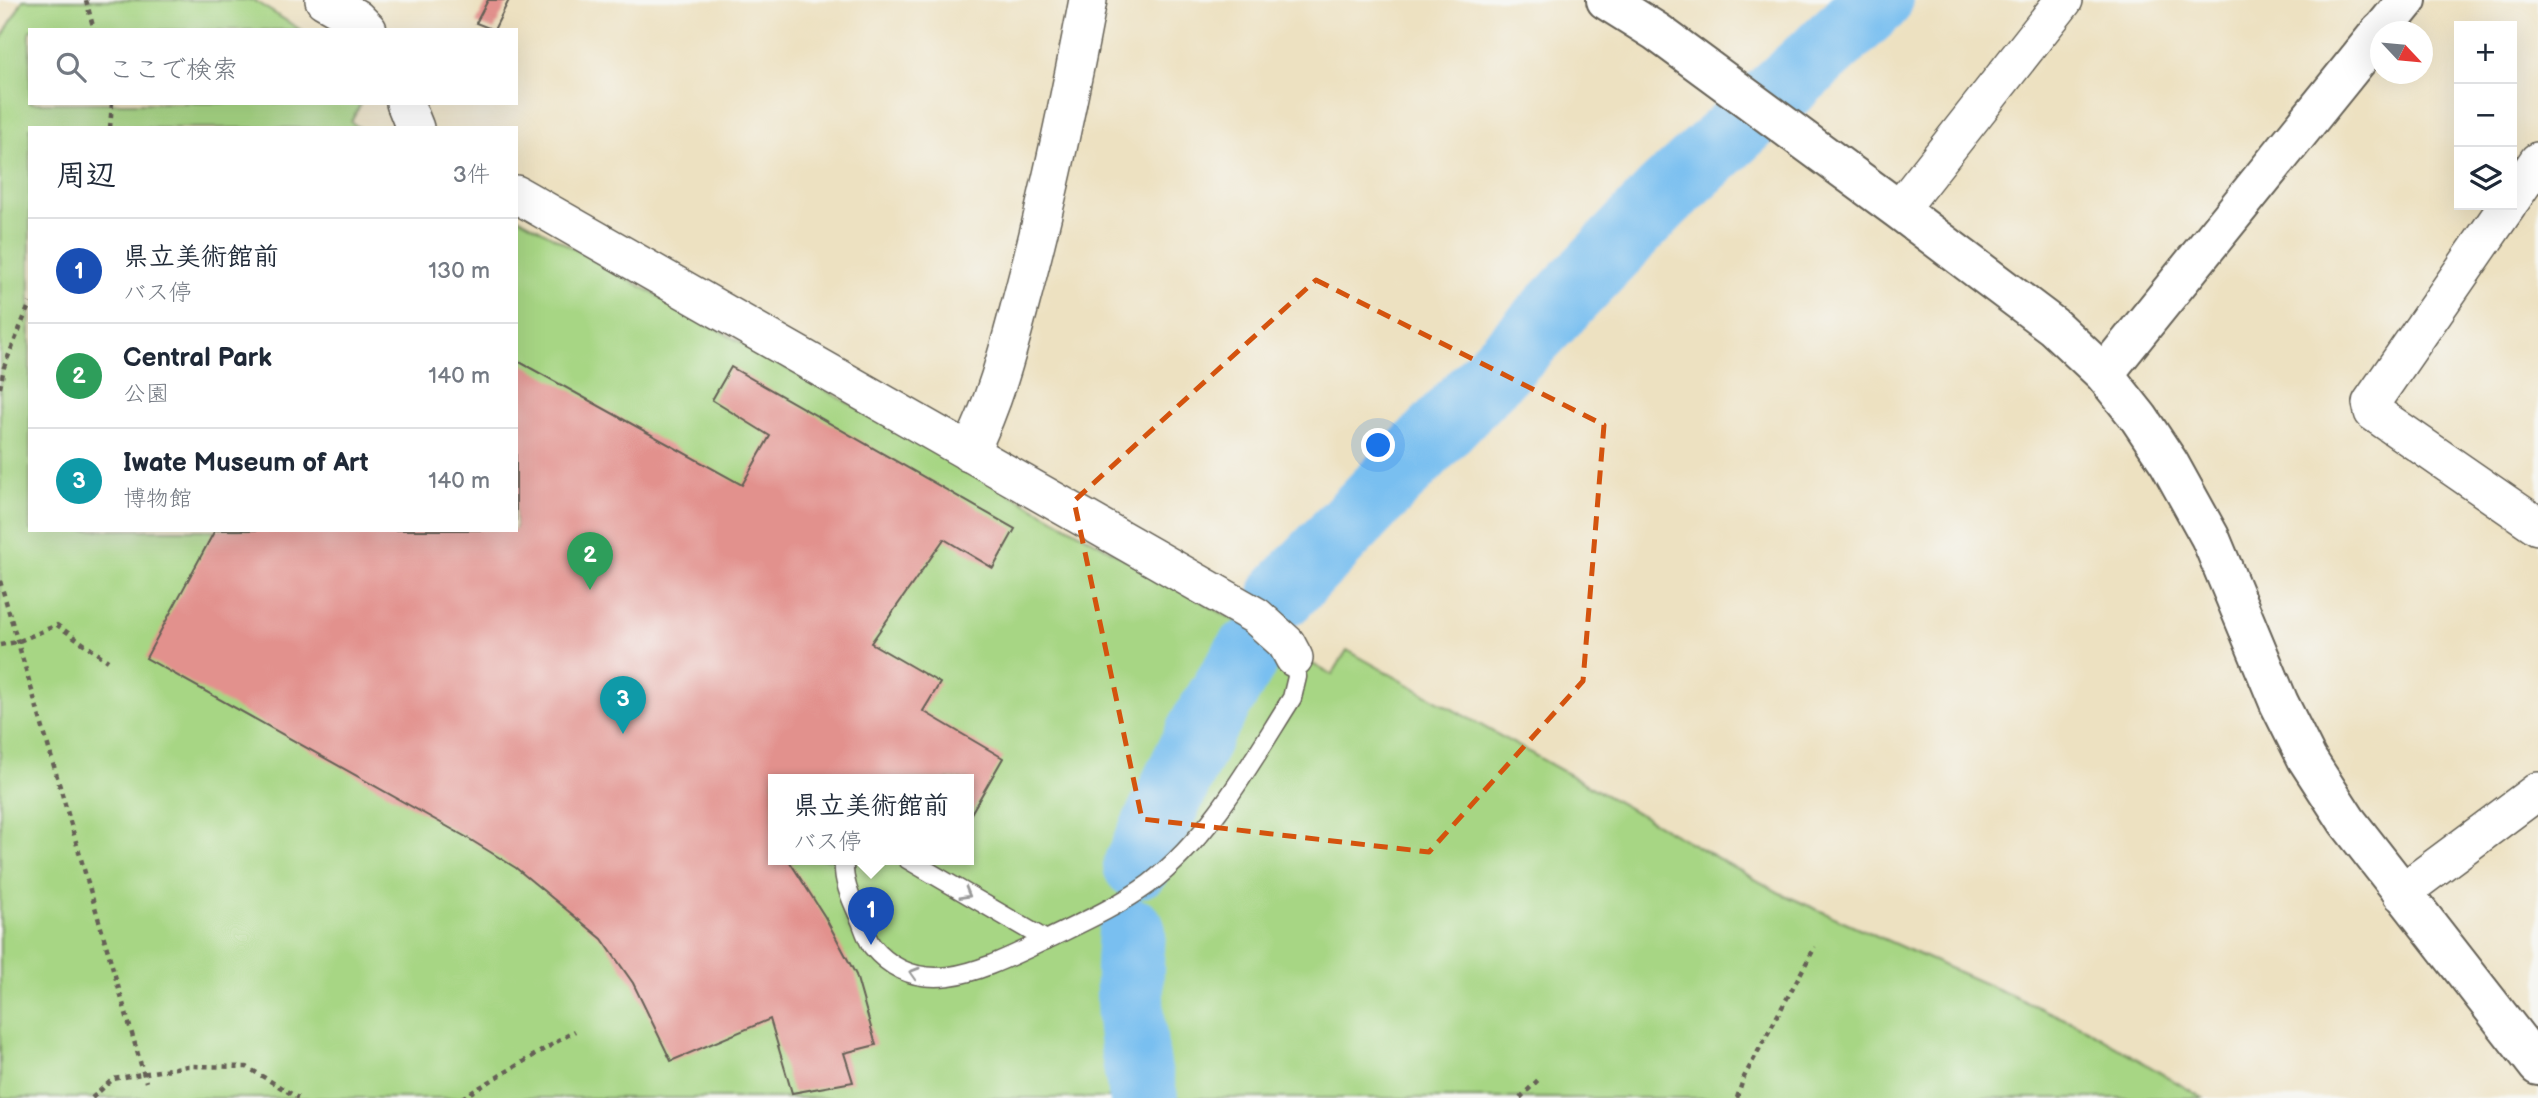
<!DOCTYPE html>
<html lang="ja">
<head>
<meta charset="utf-8">
<style>
	body { margin:0; font-family:"Balsamiq Sans","Klee One",sans-serif; background:#f2f2f3; color:#1f2937 }
	.controls { position:absolute; right:21px; top:21px; display:grid; overflow:hidden; border-radius:0px; box-shadow:0 7px 28px #0002 }
	.controls button { width:63px; height:63px; display:grid; place-items:center; padding:0; border:0; border-bottom:2px solid #e0e1e3; background:#fff; color:#1f2937; font:35px sans-serif }
	.compass { position:absolute; left:2370px; top:21px; width:63px; height:63px; border-radius:50%; background:#fff; box-shadow:0 7px 28px #0002; rotate:116deg }
	.you { position:absolute; left:1379px; top:446px; width:24px; height:24px; margin:-18px; border:5px solid #fff; border-radius:50%; background:#1a73e8; box-shadow:0 0 0 10px #1a73e833 }
	.badge { display:grid; place-items:center; width:46px; height:46px; border-radius:50%; background:#d1495b; color:#fff; font-size:23px; font-weight:700 }
	.pin { position:absolute; translate:-50% -58px; filter:drop-shadow(0 2px 4px #0008) }
	.pin::after { content:''; position:absolute; top:37px; width:24px; height:21px; background:inherit; clip-path:polygon(0 0,100% 0,50% 100%) }
	.popup { position:absolute; left:768px; top:774px; width:206px; height:91px; box-sizing:border-box; display:grid; place-content:center; border-radius:0px; background:#fff; filter:drop-shadow(0 2px 5px #0005); font-size:23px; white-space:nowrap; color:#747a83 }
	.popup b { font-size:26px; color:#1f2937 }
	.popup::after { content:''; position:absolute; left:50%; top:100%; margin-left:-14px; border:14px solid transparent; border-top-color:#fff }
	.list { margin:0; padding:0; list-style:none }
	h2 { display:flex; justify-content:space-between; align-items:center; height:91px; margin:0; padding:0 28px; font-size:30px }
	h2 small { font-size:23px; font-weight:400; color:#747a83 }
	.list li { display:grid; grid-template-columns:46px 1fr auto; gap:21px; align-items:center; box-sizing:border-box; height:105px; padding:0 28px; border-top:2px solid #e0e1e3 }
	.list b { display:block; font-size:26px; white-space:nowrap }
	.list p { margin:0; font-size:23px; white-space:nowrap; color:#747a83 }
	.list em { font-size:23px; font-style:normal; color:#747a83 }
	.icon { flex:none; width:38px; height:38px; fill:none; stroke:currentColor; stroke-width:2; stroke-linecap:round; stroke-linejoin:round }
	.map { position:relative; flex:none; width:2538px; height:1098px; overflow:hidden }
	.search { position:absolute; background:#fff; box-shadow:0 7px 28px #0002; left:28px; top:28px; width:490px; height:77px; display:flex; align-items:center; gap:18px; box-sizing:border-box; padding:0 24px; border-radius:0px; color:#747a83; font-size:26px }
	.panel { position:absolute; background:#fff; box-shadow:0 7px 28px #0002; left:28px; top:126px; width:490px; height:406px; border-radius:0px }
	.map>svg:first-child { display:block }
	.green { fill:#a7d684; stroke:#627950; stroke-width:2; fill-rule:evenodd }
	.lines { fill:none; stroke-linecap:round; stroke-linejoin:round }
	.river { stroke:#79bff0; stroke-width:68 }
	.building { fill:#e2918d }
	.lane-casing { stroke:#656156; stroke-width:21 }
	.street-casing { stroke:#656156; stroke-width:40 }
	.secondary-casing { stroke:#656156; stroke-width:42 }
	.path { stroke:#656156; stroke-width:4.5; stroke-dasharray:5 5; stroke-linecap:butt }
	.lane { stroke:#fff; stroke-width:18 }
	.street { stroke:#fff; stroke-width:37 }
	.secondary { stroke:#fff; stroke-width:38 }
	.oneway { stroke:#999 }
	.marked { fill:none; stroke:#d4530e; stroke-width:5; stroke-dasharray:14 9; stroke-linejoin:round }
</style>
</head>
<body>
<div class="map">
<svg width="2538" height="1098" viewBox="0 0 2538 1098">
	<rect width="100%" height="100%" fill="#f6f6f2"/>
	<filter id="ink" filterUnits="userSpaceOnUse"><feTurbulence type="fractalNoise" baseFrequency=".0143" numOctaves="2"/><feDisplacementMap in="SourceGraphic" scale="14" xChannelSelector="R" yChannelSelector="G"/><feConvolveMatrix kernelMatrix="1 2 1 2 8 2 1 2 1" color-interpolation-filters="sRGB"/></filter>
	<filter id="wash" filterUnits="userSpaceOnUse"><feTurbulence type="fractalNoise" baseFrequency=".00686" numOctaves="4" result="noise"/><feDisplacementMap in="SourceGraphic" scale="28" xChannelSelector="R" yChannelSelector="G"/><feGaussianBlur stdDeviation="1.57" result="paint"/><feColorMatrix in="noise" values="0 0 0 0 0 0 0 0 0 0 0 0 0 0 0 0 0 1.4 0 .05"/><feComposite in="paint" operator="in"/></filter>
	<g filter="url(#wash)">
		<rect width="100%" height="100%" fill="#ede1c1"/>
		<path class="green" d="M23,0h230l48,30h-271v73h331l-10,19 9,6h-330v402h486v-314l816,459 15,-25 433,243 305,135 118,70h-2203v-1057zM773,779h196v80h-196z"/>
		<g class="lines">
			<g class="river">
				<polyline points="1283,594 1664,196 1879,0"/>
				<polyline points="1137,865 1202,728 1248,653"/>
				<path d="M1132,932c-5,56 -2,112 12,166"/>
			</g>
		</g>
		<g id="blocks">
			<g class="building">
				<polygon points="488,0 509,0 494,30 476,23"/>
				<polygon points="516,360 742,485 770,436 712,400 731,367 1015,529 993,568 944,539 871,643 940,683 923,711 1003,758 969,817 969,779 773,779 773,859 788,859 825,917 856,975 876,1045 844,1053 853,1082 792,1093 770,1019 671,1061 633,983 602,939 516,868 466,837 146,658 215,530 516,530"/>
			</g>
		</g>
	</g>
	<g filter="url(#ink)">
		<use href="#blocks" fill-opacity="0" stroke="#656156" stroke-width="2"/>
		<g class="lines">
			<defs>
				<g id="lane">
					<path d="M844,859c-2,23 8,42 17,62 3,8 6,18 11,25 49,60 119,19 174,-6l-139,-81"/>
					<path d="M1046,940c35,-17 71,-33 103,-56 63,-49 101,-120 143,-186l5,-21 -3,-19"/>
				</g>
				<g id="street">
					<polyline points="324,0 356,18 368,30"/>
					<polyline points="405,103 415,128"/>
					<polyline points="516,194 1256,616 1286,643 1294,658"/>
					<polyline points="2512,199 2538,161"/>
					<polyline points="2508,205 2371,403 2373,412 2538,526"/>
					<polyline points="1899,210 2064,0"/>
					<path d="M969,453c27,-52 41,-110 56,-167 25,-95 45,-190 63,-286"/>
					<polyline points="2401,893 2538,791"/>
				</g>
				<g id="secondary">
					<polyline points="1606,0 1657,32 1899,210 2053,326 2104,374 2139,418 2169,463 2210,537 2279,703 2307,759 2347,821 2538,1066"/>
					<polyline points="2381,32 2407,0"/>
					<polyline points="2104,374 2380,32"/>
				</g>
			</defs>
			<use href="#lane" class="lane-casing"/>
			<use href="#street" class="street-casing"/>
			<use href="#secondary" class="secondary-casing"/>
			<g class="path">
				<polyline points="86,0 94,30"/>
				<polyline points="110,128 112,103"/>
				<polyline points="0,388 4,367 30,303"/>
				<polyline points="0,581 146,1082"/>
				<polyline points="0,645 17,642 57,625 108,661"/>
				<polyline points="92,1098 113,1079 187,1066 247,1067 298,1098"/>
				<polyline points="462,1098 575,1031"/>
				<polyline points="1520,1098 1538,1080"/>
				<polyline points="1737,1098 1744,1077 1815,947"/>
			</g>
			<use href="#lane" class="lane"/>
			<use href="#street" class="street"/>
			<use href="#secondary" class="secondary"/>
		</g>
		<defs><path id="oneway-chevron" d="M-2-3.5L2.5 0L-2 3.5" fill="none" stroke-width="1.6" stroke-linecap="round" stroke-linejoin="round" transform="scale(1.75)"/></defs>
		<g class="oneway">
			<use href="#oneway-chevron" transform="translate(966 894) rotate(30)"/>
			<use href="#oneway-chevron" transform="translate(914 973) rotate(-163)"/>
		</g>
	</g>
	<path class="marked" d="M1316,280l288,145 -21,256 -154,171 -287,-33 -68,-318z"/>
</svg>
<div class="controls">
<button>+</button>
<button>−</button>
<button><svg class="icon" aria-label="layers" viewBox="0 0 24 24"><path d="M12 4l9 5-9 5-9-5zM3 14l9 5 9-5"/></svg></button>
</div>
<svg class="compass" viewBox="-18 -18 36 36"><path d="M0-13l5 13h-10z" fill="#e53935"/><path d="M0 13l5-13h-10z" fill="#747a83"/></svg>
<div class="you"></div>
<div class="pin badge" style="left:871px;top:945px;background:#1a4fb4">1</div>
<div class="popup"><b>県立美術館前</b>バス停</div>
<div class="pin badge" style="left:590px;top:590px;background:#2e9e5b">2</div>
<div class="pin badge" style="left:623px;top:734px;background:#0f9aa8">3</div>
<div class="search"><svg class="icon" aria-label="search" viewBox="0 0 24 24"><circle cx="10" cy="10" r="6"/><path d="M15 15l6 6"/></svg>ここで検索</div>
<section class="panel">
<h2>周辺<small>3件</small></h2>
<ul class="list">
<li><span class="badge" style="background:#1a4fb4">1</span><div><b>県立美術館前</b><p>バス停</p></div><em>130 m</em></li>
<li><span class="badge" style="background:#2e9e5b">2</span><div><b>Central Park</b><p>公園</p></div><em>140 m</em></li>
<li><span class="badge" style="background:#0f9aa8">3</span><div><b>Iwate Museum of Art</b><p>博物館</p></div><em>140 m</em></li>
</ul>
</section>
</div>
</body>
</html>
